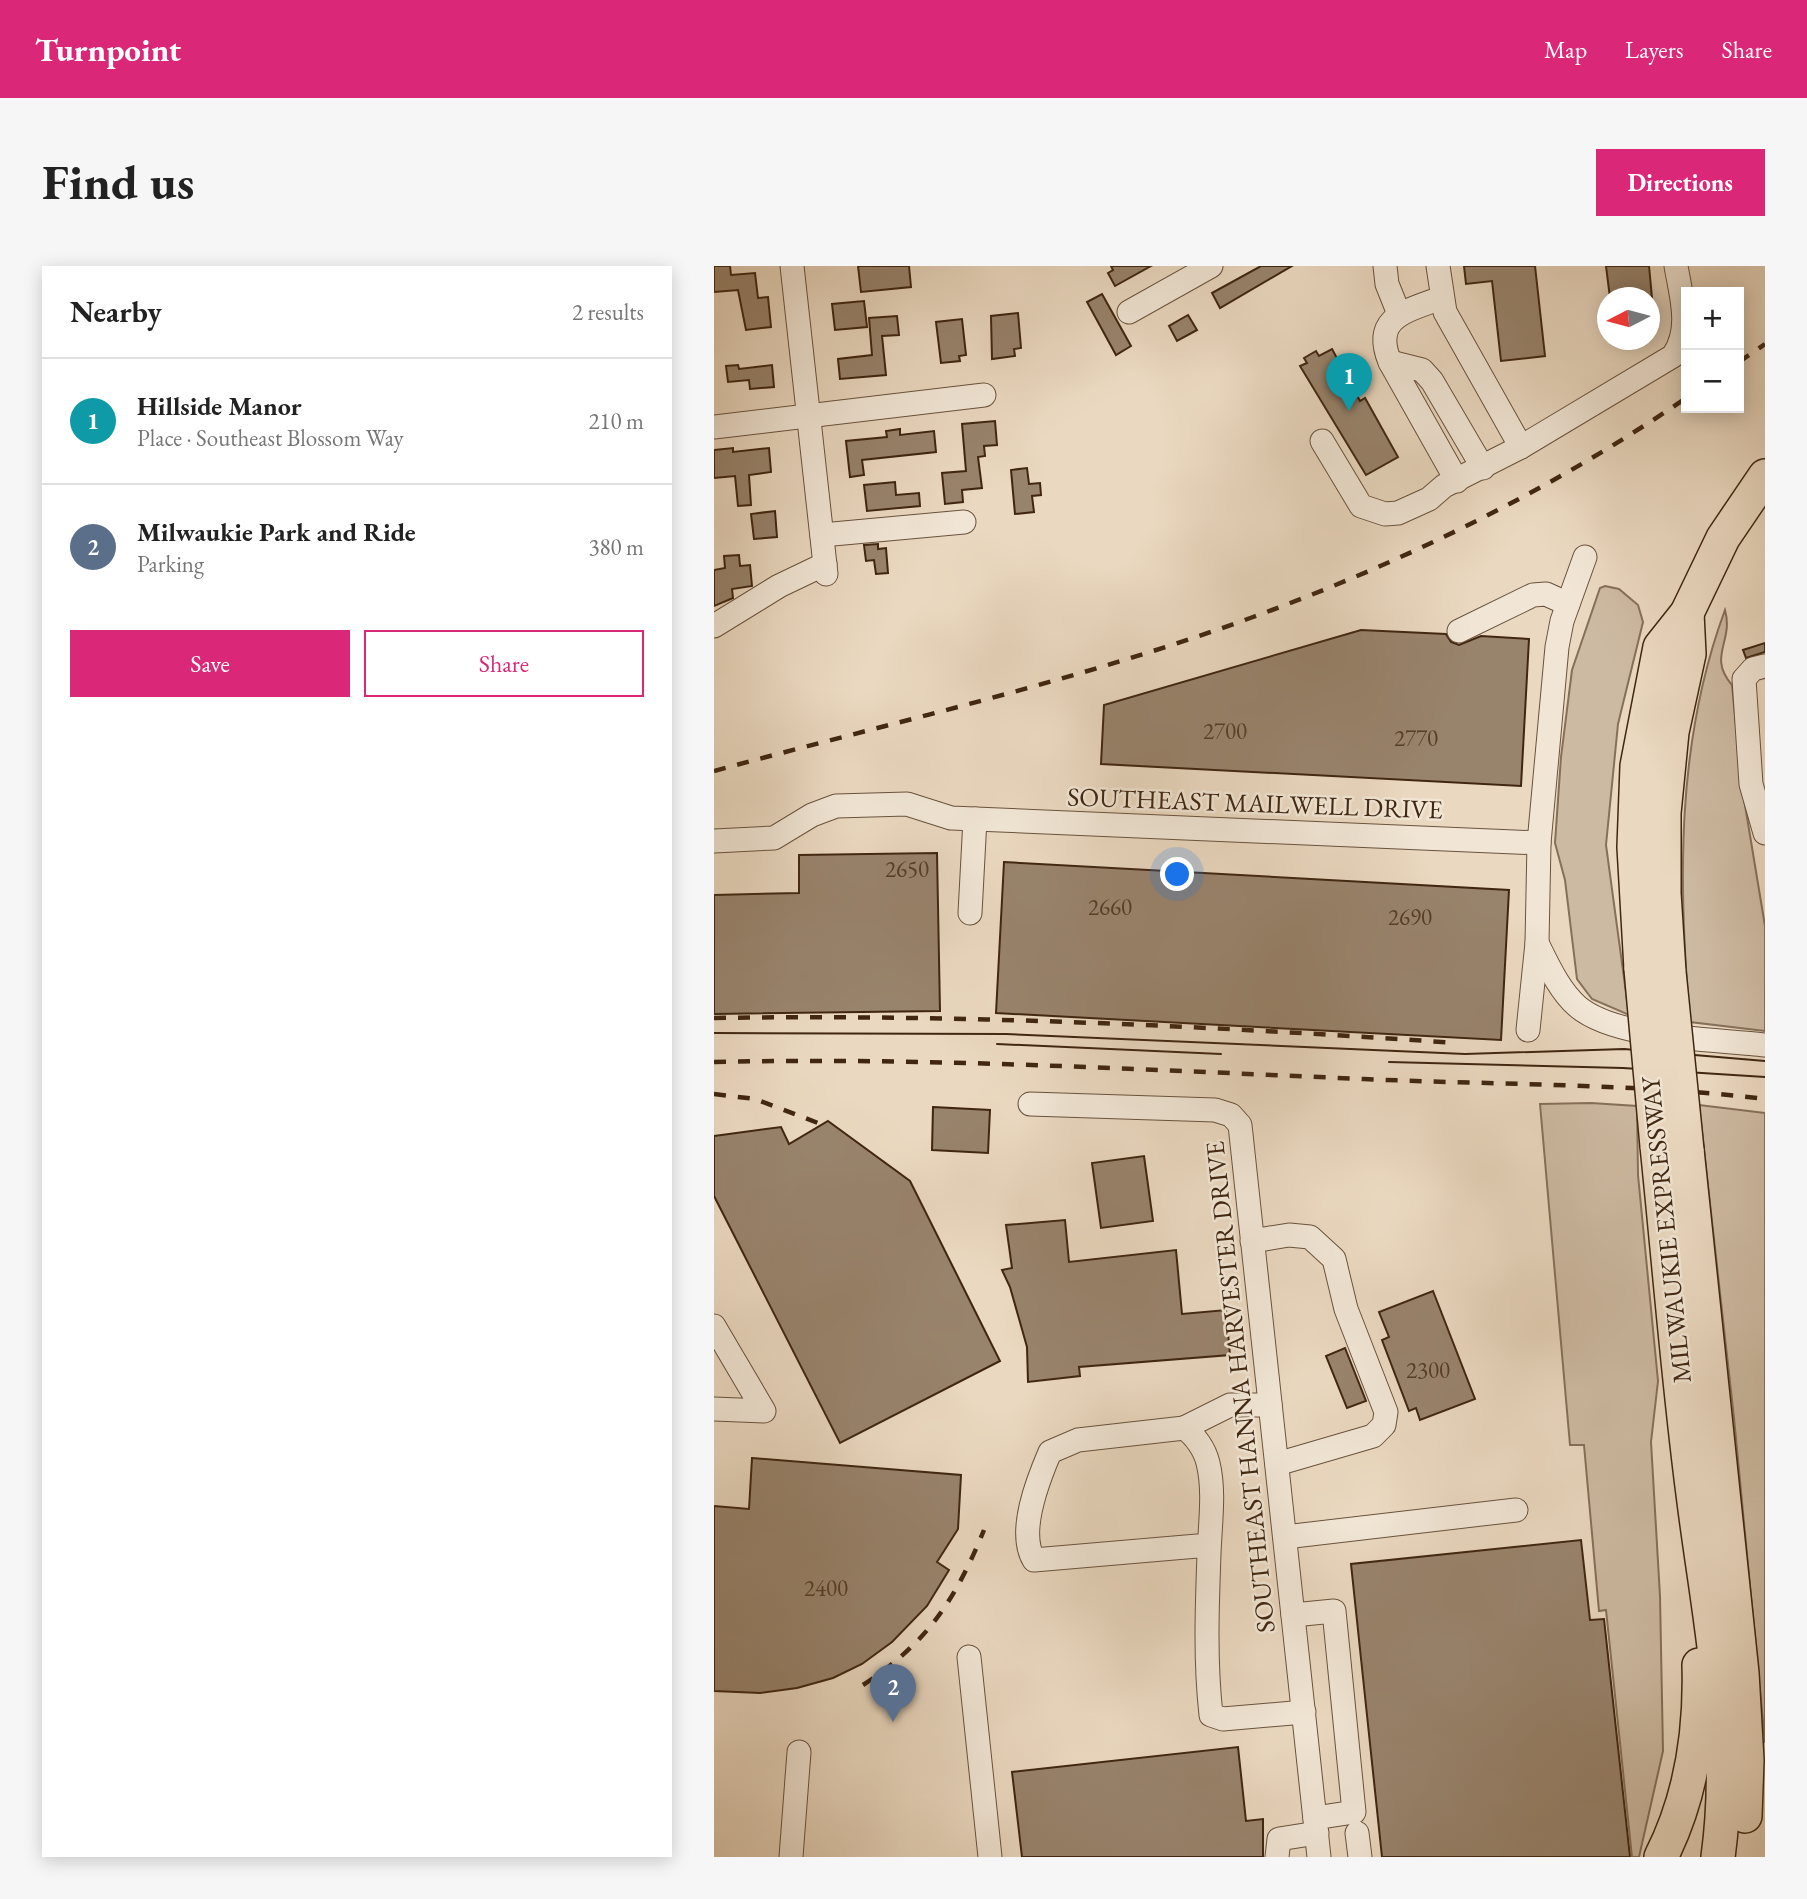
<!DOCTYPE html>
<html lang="en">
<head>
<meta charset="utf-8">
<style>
	body { margin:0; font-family:"EB Garamond",serif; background:#f6f6f6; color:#222 }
	.controls { position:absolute; right:21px; top:21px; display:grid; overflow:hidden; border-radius:0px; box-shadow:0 4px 18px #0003 }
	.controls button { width:63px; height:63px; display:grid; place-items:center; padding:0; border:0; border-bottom:2px solid #e0e0e0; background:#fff; color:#222; font:35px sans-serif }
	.compass { position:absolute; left:883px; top:21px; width:63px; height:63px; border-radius:50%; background:#fff; box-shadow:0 4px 18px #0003; rotate:264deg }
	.you { position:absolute; left:464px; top:609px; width:24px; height:24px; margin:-18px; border:5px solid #fff; border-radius:50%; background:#1a73e8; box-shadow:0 0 0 10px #1a73e833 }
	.badge { display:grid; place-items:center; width:46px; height:46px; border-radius:50%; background:#db2777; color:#fff; font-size:23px; font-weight:700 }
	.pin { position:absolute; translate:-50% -58px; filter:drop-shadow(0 2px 4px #0008) }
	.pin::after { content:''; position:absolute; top:37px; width:24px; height:21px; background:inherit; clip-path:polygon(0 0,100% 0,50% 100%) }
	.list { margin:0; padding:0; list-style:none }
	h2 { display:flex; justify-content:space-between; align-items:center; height:91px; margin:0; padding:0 28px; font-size:30px }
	h2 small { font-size:23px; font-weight:400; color:#767676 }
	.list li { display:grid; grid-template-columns:46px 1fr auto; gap:21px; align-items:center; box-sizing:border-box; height:126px; padding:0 28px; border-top:2px solid #e0e0e0 }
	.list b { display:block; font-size:26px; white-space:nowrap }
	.list p { margin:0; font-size:23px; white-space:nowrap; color:#767676 }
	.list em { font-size:23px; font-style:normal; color:#767676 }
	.actions { display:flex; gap:14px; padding:21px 28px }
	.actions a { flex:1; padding:16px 0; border:2px solid #db2777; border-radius:0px; text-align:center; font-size:24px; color:#db2777 }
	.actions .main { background:#db2777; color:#fff }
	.map { position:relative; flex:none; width:1051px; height:1591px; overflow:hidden; border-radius:0px }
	header { display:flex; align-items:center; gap:42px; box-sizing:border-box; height:98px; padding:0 35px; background:#db2777; color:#fff }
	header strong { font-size:33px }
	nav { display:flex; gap:38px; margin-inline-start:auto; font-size:24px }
	.intro { display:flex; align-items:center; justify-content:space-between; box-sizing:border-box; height:168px; padding:0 42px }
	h1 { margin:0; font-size:49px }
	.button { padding:18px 32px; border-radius:0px; background:#db2777; color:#fff; font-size:24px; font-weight:700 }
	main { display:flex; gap:42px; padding:0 42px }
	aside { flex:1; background:#fff; border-radius:0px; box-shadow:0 4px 18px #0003 }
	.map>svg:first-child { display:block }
	.green { fill:#cdbaa2; stroke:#86705a; stroke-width:2 }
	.building { fill:#98836c; stroke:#402611; stroke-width:2 }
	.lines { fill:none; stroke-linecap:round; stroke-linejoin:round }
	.minor-casing { stroke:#6a523d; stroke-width:25 }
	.highway-casing { stroke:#402611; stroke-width:36 }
	.minor { stroke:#f1e6d6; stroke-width:23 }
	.highway { stroke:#ead8c0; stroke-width:33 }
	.tram { stroke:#402611; stroke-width:2 }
	.rail { stroke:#402611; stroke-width:4.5; stroke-dasharray:12 12; stroke-linecap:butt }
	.highway-bridge-casing { stroke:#402611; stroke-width:36; stroke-linecap:butt }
	.highway-bridge { stroke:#ead8c0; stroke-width:33 }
	.labels { text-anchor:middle; stroke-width:5; stroke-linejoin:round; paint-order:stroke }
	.number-label { font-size:23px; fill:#563d28 }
	.street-label { font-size:26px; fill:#402611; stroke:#f1e6d6 }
</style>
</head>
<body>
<header>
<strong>Turnpoint</strong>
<nav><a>Map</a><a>Layers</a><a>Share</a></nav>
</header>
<div class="intro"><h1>Find us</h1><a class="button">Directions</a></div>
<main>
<aside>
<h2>Nearby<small>2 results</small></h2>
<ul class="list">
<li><span class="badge" style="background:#0f9aa8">1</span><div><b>Hillside Manor</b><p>Place · Southeast Blossom Way</p></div><em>210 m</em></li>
<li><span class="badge" style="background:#5c6f8a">2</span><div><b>Milwaukie Park and Ride</b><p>Parking</p></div><em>380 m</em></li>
</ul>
<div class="actions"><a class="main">Save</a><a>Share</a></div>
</aside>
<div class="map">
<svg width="1051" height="1591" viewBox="0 0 1051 1591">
	<rect width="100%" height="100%" fill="#ead8c0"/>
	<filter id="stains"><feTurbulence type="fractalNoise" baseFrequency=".00286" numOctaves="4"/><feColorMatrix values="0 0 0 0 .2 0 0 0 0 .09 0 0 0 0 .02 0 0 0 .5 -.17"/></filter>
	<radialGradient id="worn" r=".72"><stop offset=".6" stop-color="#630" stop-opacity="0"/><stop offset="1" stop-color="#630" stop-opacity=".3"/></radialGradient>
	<g class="green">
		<polygon points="891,320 905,323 924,339 929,356 904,458 892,579 915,749 878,733 863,713 851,614 841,577 847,491 858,404 886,322"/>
		<path d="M1011,344c9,32 -18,46 7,75l10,102 23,139v105l-75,-9c-12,-138 -14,-280 35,-412z"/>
		<polygon points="877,837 923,840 924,909 944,1115 937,1176 946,1330 949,1485 925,1591 918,1591 892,1344 885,1345 870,1179 856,1179 826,838"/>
		<polygon points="985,839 1051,847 1051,1477 1020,1152"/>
	</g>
	<g class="building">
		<polygon points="0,0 16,0 17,9 41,7 44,32 54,31 57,61 32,64 24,24 0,26"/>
		<polygon points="144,0 195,0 197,21 147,26"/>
		<polygon points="397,0 437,0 401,20 394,7 399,4"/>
		<polygon points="547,0 578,0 506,42 498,27"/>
		<polygon points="750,0 821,0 831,90 787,95 778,15 752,18"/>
		<polygon points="892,0 935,0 938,32 896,32"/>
		<polygon points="388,28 417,80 402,89 373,36"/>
		<polygon points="150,35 153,61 121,64 118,38"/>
		<polygon points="304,47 307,82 300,83 301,90 278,93 277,50"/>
		<polygon points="474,49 483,64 463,75 455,60"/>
		<polygon points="183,50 185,69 168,70 172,109 126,113 124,93 158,89 155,52"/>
		<polygon points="248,53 252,89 245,90 246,95 227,97 222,56"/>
		<polygon points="618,83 646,135 651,132 684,191 652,209 586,100 593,97 590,92 602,85 605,90"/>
		<polygon points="24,99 25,103 58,99 60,121 36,123 35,114 14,116 12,100"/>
		<polygon points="281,155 283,179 270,180 271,190 264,191 268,222 248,224 249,236 231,238 228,207 252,205 248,158"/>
		<polygon points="186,163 186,169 220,165 222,186 148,194 150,209 136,211 132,175 173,171 172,165"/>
		<polygon points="19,182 19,186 55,182 57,206 35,209 37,239 24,240 21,210 0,212 0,184"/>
		<polygon points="313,202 315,218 326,217 327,229 318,230 320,246 301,248 297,204"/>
		<polygon points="181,216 182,229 205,227 206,240 153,245 150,219"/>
		<polygon points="61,245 63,271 40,273 37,248"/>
		<polygon points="164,278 164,283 172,282 174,307 162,308 160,294 152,295 150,279"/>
		<polygon points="25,289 26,300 36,299 38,320 18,323 19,332 0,340 0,304 11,302 10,290"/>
		<polygon points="647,364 732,368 737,376 745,379 767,370 815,373 807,520 387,498 390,439"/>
		<polygon points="1051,377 1051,386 1032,392 1029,384"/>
		<polygon points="223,587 226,745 0,748 0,629 85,627 85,589"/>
		<polygon points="290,596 795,624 787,774 282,747"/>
		<polygon points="219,841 276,844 274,887 218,884"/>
		<polygon points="114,855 196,915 286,1095 126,1177 0,930 0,870 67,861 75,878"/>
		<polygon points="430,890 439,955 387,962 378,897"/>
		<polygon points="351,954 355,996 462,984 468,1048 512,1044 516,1089 365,1101 366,1110 314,1116 313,1081 296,1021 288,1004 298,1002 292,959"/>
		<polygon points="719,1025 761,1133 706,1154 702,1142 695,1145 668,1074 675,1071 665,1046"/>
		<polygon points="631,1082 652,1135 633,1142 612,1090"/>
		<polygon points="38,1192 247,1209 244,1263 223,1296 235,1304 213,1340 178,1376 148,1398 119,1412 83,1422 46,1427 0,1425 0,1240 35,1243"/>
		<polygon points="867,1274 876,1354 890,1353 916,1591 668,1591 637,1298"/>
		<polygon points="524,1481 532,1555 549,1553 549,1591 308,1591 298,1506"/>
	</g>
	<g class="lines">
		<defs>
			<g id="minor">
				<polyline points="78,0 112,308"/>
				<polyline points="671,0 673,18 685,48"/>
				<polyline points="724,0 731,46 807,181"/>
				<polyline points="415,46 497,0"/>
				<path d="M676,96c-19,-45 17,-51 51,-64"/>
				<polyline points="0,161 270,129"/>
				<path d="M608,175l39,65 24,8 13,-1 31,-14 15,-13 77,-39 152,-91c19,-27 8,-60 3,-90"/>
				<polyline points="743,215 676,96 708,104 718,115 769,202"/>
				<polyline points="108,269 250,256"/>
				<polyline points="0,360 65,320 111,298"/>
				<polyline points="745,365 819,329 832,328 854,338"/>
				<polyline points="1051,400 1039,403 1030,413 1037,518 1051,567"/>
				<polyline points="0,575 60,572 98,549 122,540 193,538 237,552 825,577 823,677 814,764"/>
				<polyline points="825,577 843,381 848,355 871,291"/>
				<polyline points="256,647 261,553"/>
				<path d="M823,677c11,22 22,47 40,63 38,33 137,33 188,39"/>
				<polyline points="316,838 501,844 517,849 526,859 605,1591"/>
				<polyline points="538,975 575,969 596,971 620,993 632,1043 672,1146 670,1159 659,1170 563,1198"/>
				<polyline points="0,1060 50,1145 0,1143"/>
				<polyline points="470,1162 516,1139 556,1139"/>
				<polyline points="571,1271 802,1244"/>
				<path d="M495,1279l-175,15c-17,-28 4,-80 16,-108l28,-12 106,-12c11,7 21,22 24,35 7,28 2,61 1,91 -2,54 -4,107 2,161l12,4 81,-7"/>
				<polyline points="579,1349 620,1345 640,1546 601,1552"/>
				<polyline points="255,1391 276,1591"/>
				<polyline points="643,1567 646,1591"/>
				<polyline points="77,1591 85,1486"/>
				<polyline points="563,1591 565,1573 603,1567"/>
			</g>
			<g id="highway">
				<polyline points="927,703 920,581 923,500 946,381 973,347 1009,272 1051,210"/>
				<polyline points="955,706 950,627 950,547 958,466 975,388 973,347"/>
				<path d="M943,880c12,116 21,232 36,348 15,121 42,240 25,363"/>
				<polyline points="973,884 1028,1407 1033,1494 1031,1550"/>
				<path d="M947,1591c30,-59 40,-127 38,-192"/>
			</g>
		</defs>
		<use href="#minor" class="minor-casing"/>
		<use href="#highway" class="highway-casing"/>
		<use href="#minor" class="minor"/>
		<use href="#highway" class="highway"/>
		<g class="tram">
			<polyline points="0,767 292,768 751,788 910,783 1051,795"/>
			<polyline points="283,778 507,788"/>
			<polyline points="675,796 909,802 1051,811"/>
		</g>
		<g class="rail">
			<polyline points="1025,96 1051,78"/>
			<path d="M0,505c180,-49 364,-90 539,-154 151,-55 300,-128 433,-219"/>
			<path d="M0,752c248,-4 495,8 743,25"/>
			<path d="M0,796c217,-5 433,8 650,17 134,6 268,4 401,20"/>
			<polyline points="0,828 41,833 104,857"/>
			<path d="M149,1419c64,-42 92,-84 121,-155"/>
		</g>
		<defs>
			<g id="highway-bridge">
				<polyline points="927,703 943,880"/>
				<polyline points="955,706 973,884"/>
			</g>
		</defs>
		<use href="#highway-bridge" class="highway-bridge-casing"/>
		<use href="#highway-bridge" class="highway-bridge"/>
	</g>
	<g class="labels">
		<g class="number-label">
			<text x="511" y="473">2700</text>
			<text x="702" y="480">2770</text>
			<text x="193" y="611">2650</text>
			<text x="396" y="649">2660</text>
			<text x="696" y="659">2690</text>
			<text x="714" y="1112">2300</text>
			<text x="112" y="1330">2400</text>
		</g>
		<g class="street-label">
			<text transform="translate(541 537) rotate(2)" y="9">SOUTHEAST MAILWELL DRIVE</text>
			<text transform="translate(952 964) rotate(-96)" y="9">MILWAUKIE EXPRESSWAY</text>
			<text transform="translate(526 1121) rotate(-96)" y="9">SOUTHEAST HANNA HARVESTER DRIVE</text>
		</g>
	</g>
	<rect width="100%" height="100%" filter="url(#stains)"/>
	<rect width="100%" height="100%" fill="url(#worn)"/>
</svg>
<div class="controls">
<button>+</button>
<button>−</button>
</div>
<svg class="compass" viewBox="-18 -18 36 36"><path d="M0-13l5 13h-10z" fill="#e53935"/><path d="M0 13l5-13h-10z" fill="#767676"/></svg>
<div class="you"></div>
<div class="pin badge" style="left:635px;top:145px;background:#0f9aa8">1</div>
<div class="pin badge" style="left:179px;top:1456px;background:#5c6f8a">2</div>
</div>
</main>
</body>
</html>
